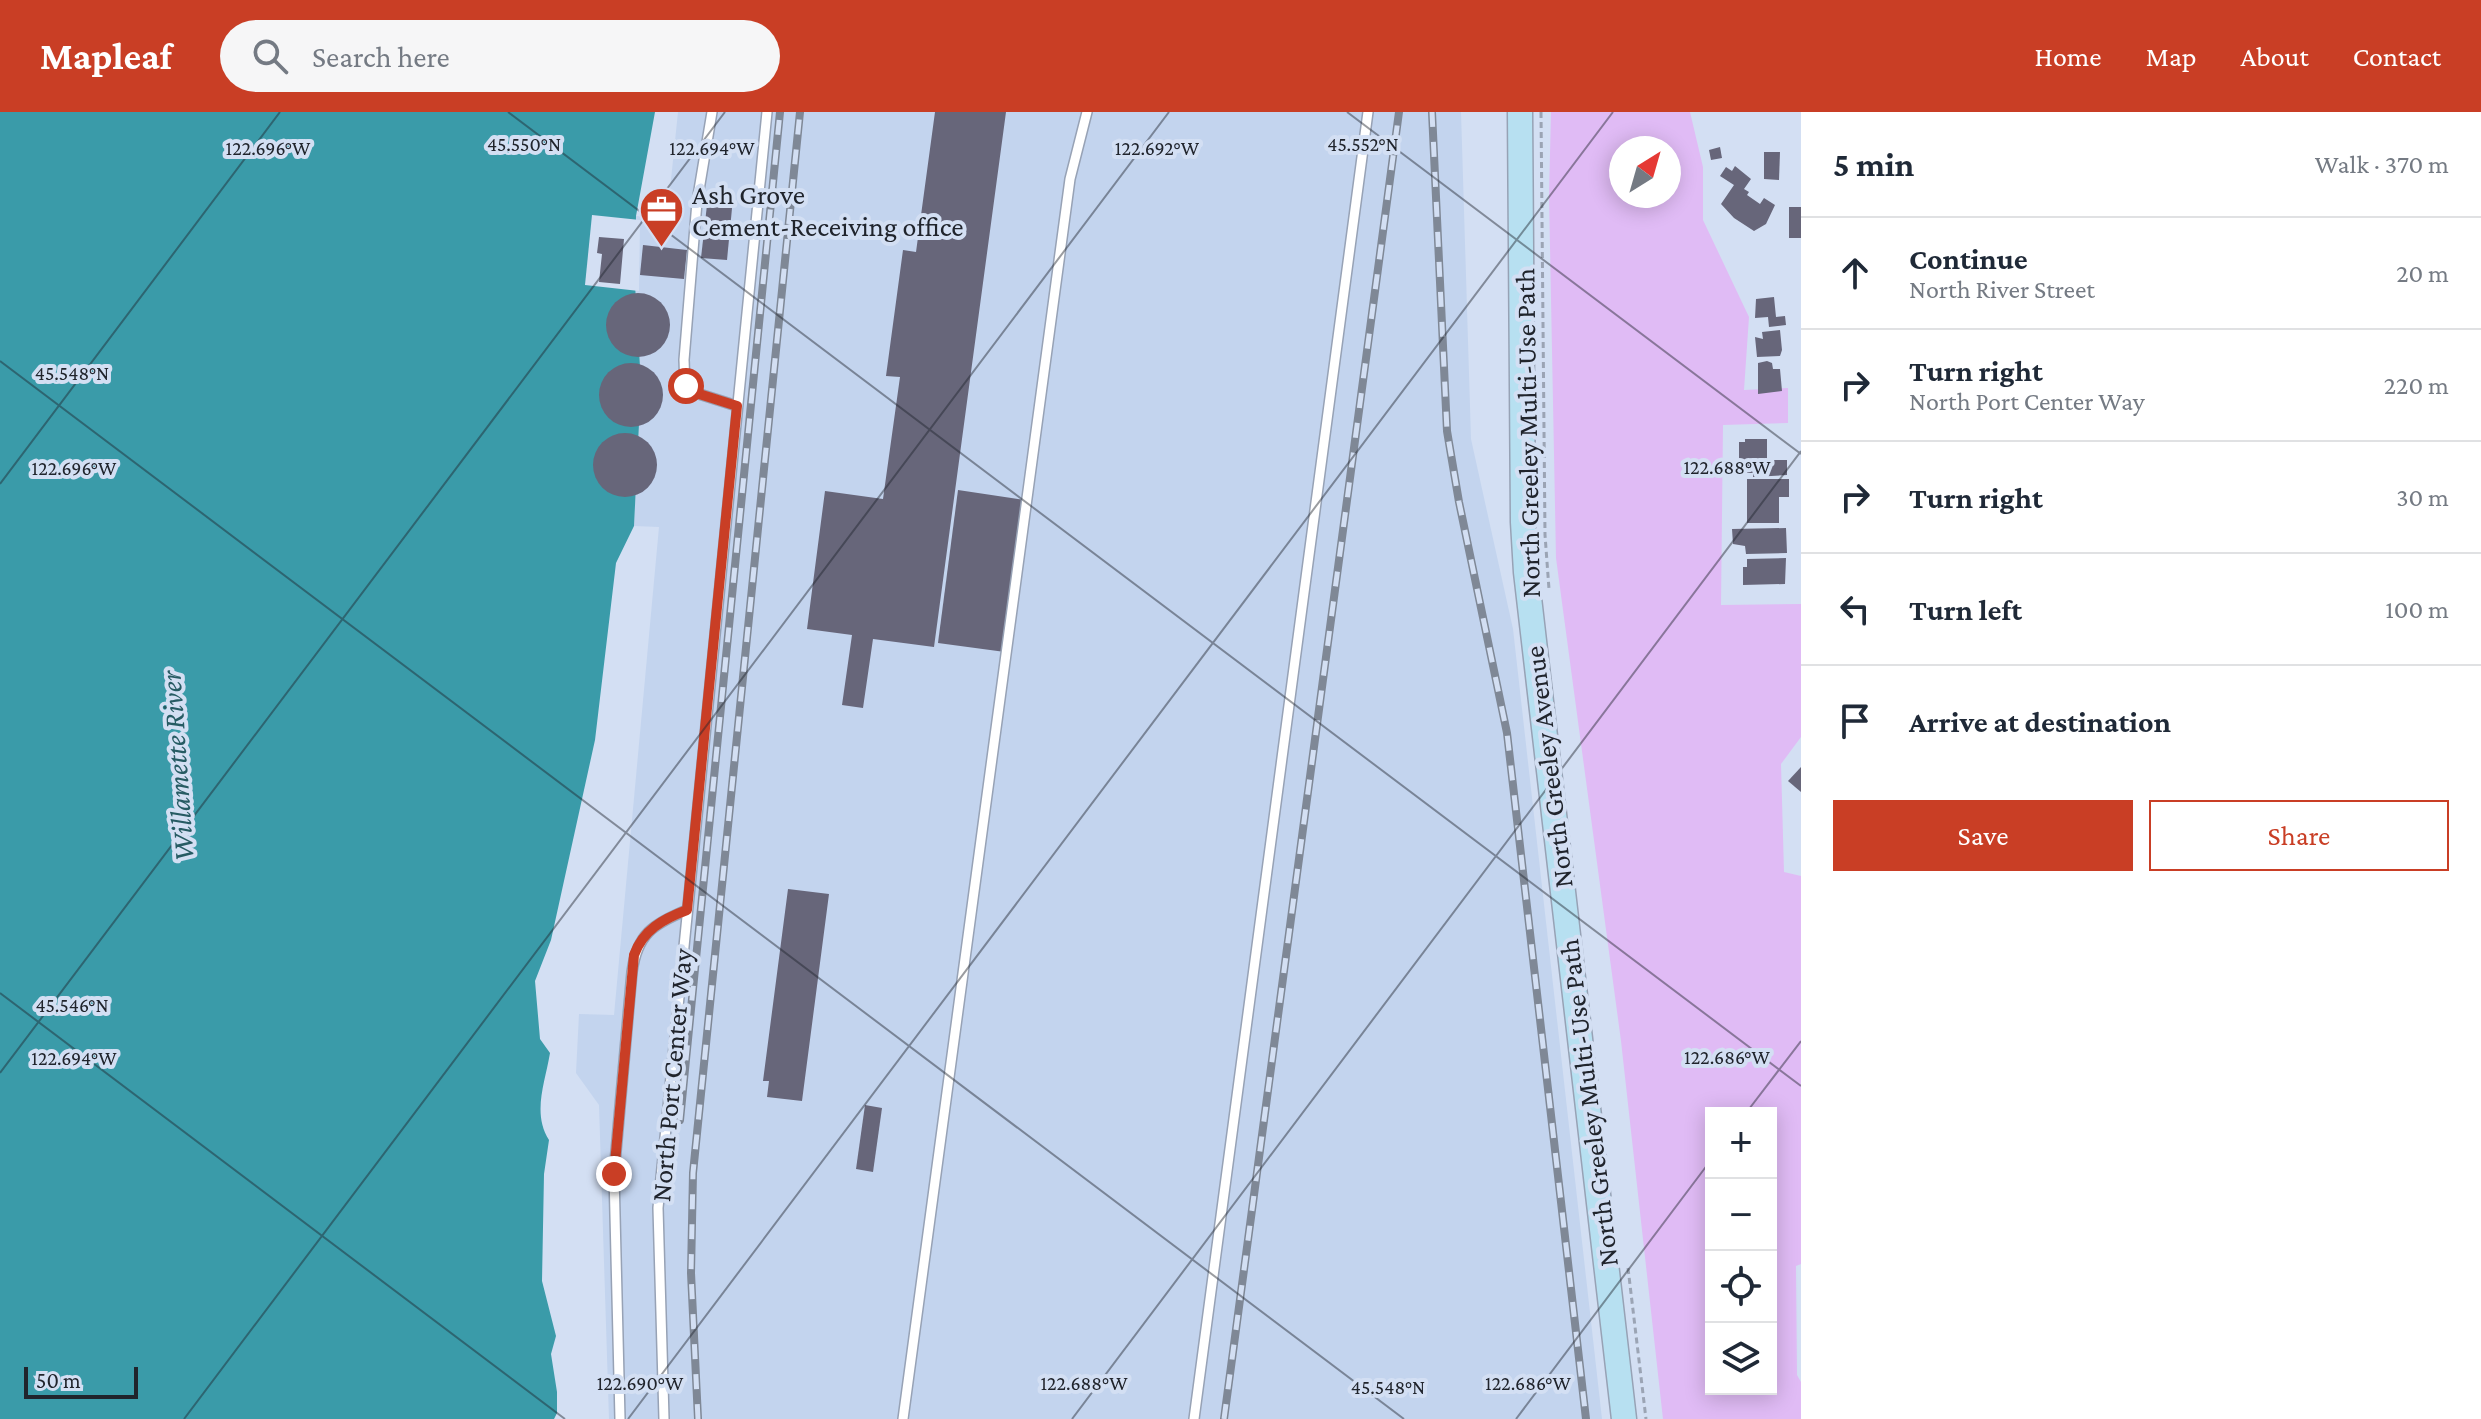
<!DOCTYPE html>
<html lang="en">
<head>
<meta charset="utf-8">
<style>
	body { margin:0; font-family:"Crimson Pro",serif; background:#f6f6f7; color:#1f2937 }
	.controls { position:absolute; right:24px; bottom:24px; display:grid; overflow:hidden; border-radius:0px; box-shadow:0 4px 20px #0003 }
	.controls button { width:72px; height:72px; display:grid; place-items:center; padding:0; border:0; border-bottom:2px solid #e0e1e3; background:#fff; color:#1f2937; font:40px sans-serif }
	.compass { position:absolute; left:1609px; top:24px; width:72px; height:72px; border-radius:50%; background:#fff; box-shadow:0 4px 20px #0003; rotate:37deg }
	.scale { position:absolute; left:24px; bottom:20px; width:114px; box-sizing:border-box; padding-left:8px; border:4px solid #20242c; border-top:0; font-size:22px; line-height:28px; white-space:nowrap; color:#20242c; -webkit-text-stroke:6px #d3dff3; paint-order:stroke }
	.stop { position:absolute; width:24px; height:24px; margin:-18px; border:6px solid #c93e25; border-radius:50%; background:#fff }
	.stop.end { background:#c93e25; border-color:#fff; box-shadow:0 2px 8px #0008 }
	.list { margin:0; padding:0; list-style:none }
	h2 { display:flex; justify-content:space-between; align-items:center; height:104px; margin:0; padding:0 32px; font-size:34px }
	h2 small { font-size:26px; font-weight:400; color:#747a83 }
	.list li { display:grid; grid-template-columns:52px 1fr auto; gap:24px; align-items:center; box-sizing:border-box; height:112px; padding:0 32px; border-top:2px solid #e0e1e3 }
	.list b { display:block; font-size:30px; white-space:nowrap }
	.list p { margin:0; font-size:26px; white-space:nowrap; color:#747a83 }
	.list em { font-size:26px; font-style:normal; color:#747a83 }
	.actions { display:flex; gap:16px; padding:24px 32px }
	.actions a { flex:1; padding:18px 0; border:2px solid #c93e25; border-radius:0px; text-align:center; font-size:28px; color:#c93e25 }
	.actions .main { background:#c93e25; color:#fff }
	.icon { flex:none; width:44px; height:44px; fill:none; stroke:currentColor; stroke-width:2; stroke-linecap:round; stroke-linejoin:round }
	.map { position:relative; flex:none; width:1801px; height:1307px; overflow:hidden }
	header { display:flex; align-items:center; gap:48px; box-sizing:border-box; height:112px; padding:0 40px; background:#c93e25; color:#fff }
	header strong { font-size:38px }
	nav { display:flex; gap:44px; margin-inline-start:auto; font-size:28px }
	.search { width:560px; height:72px; background:#f6f6f7; display:flex; align-items:center; gap:20px; box-sizing:border-box; padding:0 28px; border-radius:44px; color:#747a83; font-size:30px }
	main { display:flex }
	aside { flex:1; background:#fff }
	.map>svg:first-child { display:block }
	.built { fill:#c3d4ee }
	.green { fill:#e0bbf5; fill-rule:evenodd }
	.water { fill:#3a9ba9 }
	.pier { fill:#d3dff3 }
	.building { fill:#67667a }
	.lines { fill:none; stroke-linecap:round; stroke-linejoin:round }
	.lane-casing { stroke:#97a2b5; stroke-width:12 }
	.secondary-casing { stroke:#97a2b5; stroke-width:27 }
	.path { stroke:#9ba4b4; stroke-width:3; stroke-dasharray:6 4; stroke-linecap:butt }
	.lane { stroke:#fff; stroke-width:9 }
	.secondary { stroke:#b7e0f1; stroke-width:24 }
	.rail-casing { stroke:#7f8896; stroke-width:8 }
	.rail { stroke:#d3dff3; stroke-width:5; stroke-dasharray:15; stroke-linecap:butt }
	.route { stroke:#c93e25; stroke-width:10 }
	.ticks { fill:none; stroke:#20242c; stroke-width:2; stroke-opacity:0.45 }
	.labels { text-anchor:middle; stroke-width:8; stroke-linejoin:round; paint-order:stroke }
	.poi-label { font-size:28px; fill:#20242c; stroke:#d3dff3; text-anchor:start }
	.street-label { font-size:28px; fill:#20242c; stroke:#d3dff3 }
	.water-label { font-size:30px; font-style:italic; fill:#265b63; stroke:#d3dff3 }
	.ticks-label { font-size:20px; text-anchor:middle; fill:#20242c; stroke:#d3dff3; stroke-width:8; stroke-linejoin:round; paint-order:stroke }
</style>
</head>
<body>
<header>
<strong>Mapleaf</strong>
<div class="search"><svg class="icon" aria-label="search" viewBox="0 0 24 24"><circle cx="10" cy="10" r="6"/><path d="M15 15l6 6"/></svg>Search here</div>
<nav><a>Home</a><a>Map</a><a>About</a><a>Contact</a></nav>
</header>
<main>
<div class="map">
<svg width="1801" height="1307" viewBox="0 0 1801 1307">
	<rect width="100%" height="100%" fill="#d3dff3"/>
	<polygon class="built" points="678,0 1461,0 1471,327 1513,517 1602,1307 609,1307 599,993 576,961 579,902 614,903 659,415 634,414 641,271 635,172 636,104 667,106"/>
	<path class="green" d="M1551,0h139l13,55v53l46,97 -5,73 44,-2v35l-65,2 -2,180 80,-1v133l-20,27 3,108 17,4v388l-5,2 1,109 4,7v37h-138l-42,-378 -65,-483 -7,-363zM1621,36h48v48h-48zM1711,1001h60v276h-60z"/>
	<path class="water" d="M0,0h655l-19,104 -1,68 6,99 -7,143 -18,37 -21,177 -44,200 -16,41 5,58 10,14c-5,30 -18,60 -1,87l-5,34 -2,107 14,55 -5,18 6,38v21l-3,6h-554z"/>
	<polygon class="pier" points="592,103 640,108 639,179 585,173"/>
	<g class="building">
		<polygon points="935,0 1006,0 934,535 873,527 863,596 842,593 852,523 807,517 825,379 883,387 900,265 886,264 903,138 916,140"/>
		<polygon points="1720,35 1722,46 1711,48 1709,38"/>
		<polygon points="1764,40 1780,40 1779,68 1764,67"/>
		<polygon points="1735,54 1751,67 1744,77 1749,80 1747,83 1760,92 1764,86 1775,93 1766,112 1754,119 1734,106 1721,92 1734,73 1720,64 1726,55 1732,59"/>
		<polygon points="708,84 733,86 727,148 701,146"/>
		<rect x="1789" y="95" width="12" height="31"/>
		<polygon points="599,125 624,127 620,172 599,170 602,142 597,141"/>
		<polygon points="643,133 687,138 684,167 640,163"/>
		<circle cx="638" cy="213" r="32"/>
		<polygon points="1774,185 1776,205 1785,204 1786,213 1769,215 1768,205 1755,206 1756,187"/>
		<polygon points="1780,218 1782,238 1780,244 1757,245 1755,225 1763,227 1762,220"/>
		<polygon points="1767,249 1772,251 1773,257 1780,257 1782,279 1758,282 1758,251"/>
		<circle cx="631" cy="283" r="32"/>
		<circle cx="625" cy="353" r="32"/>
		<polygon points="1745,327 1767,327 1767,348 1787,348 1787,363 1753,365 1753,361 1747,361 1747,351 1739,351 1739,330 1745,330"/>
		<polygon points="1747,367 1789,367 1789,385 1779,385 1779,411 1747,411"/>
		<polygon points="958,378 1025,388 1005,540 938,531"/>
		<polygon points="1786,416 1787,441 1746,442 1745,434 1733,432 1732,417"/>
		<polygon points="1786,446 1785,472 1743,473 1743,455 1747,455 1747,447"/>
		<polygon points="1801,655 1801,680 1788,669"/>
		<polygon points="788,777 829,782 802,989 767,985 769,969 763,969"/>
		<polygon points="865,993 882,996 873,1060 856,1057"/>
	</g>
	<g class="lines">
		<defs>
			<g id="lane">
				<path d="M712,0l-15,90 -13,158c1,14 -2,26 12,33l41,13"/>
				<path d="M620,1307l-6,-245 18,-202c5,-38 21,-48 55,-62"/>
				<polyline points="664,1307 658,1096 767,0"/>
				<polyline points="903,1307 1070,67 1087,0"/>
				<polyline points="1194,1307 1368,0"/>
			</g>
			<polyline id="secondary" points="1520,0 1523,410 1526,460 1624,1307"/>
		</defs>
		<use href="#lane" class="lane-casing"/>
		<use href="#secondary" class="secondary-casing"/>
		<g class="path">
			<polyline points="1541,0 1545,423 1549,477"/>
			<polyline points="1628,1156 1646,1307"/>
		</g>
		<use href="#lane" class="lane"/>
		<use href="#secondary" class="secondary"/>
		<defs>
			<g id="rail">
				<polyline points="1432,0 1447,319 1459,390 1507,621 1586,1307"/>
				<polyline points="680,1008 780,0"/>
				<polyline points="698,1307 691,1161 693,1061 800,0"/>
				<polyline points="1224,1307 1399,0"/>
			</g>
		</defs>
		<use href="#rail" class="rail-casing"/>
		<use href="#rail" class="rail"/>
	</g>
	<g class="lines">
		<path class="route" d="M614,1062l20,-219c9,-25 29,-36 53,-45l50,-504 -41,-13 -10,-7"/>
	</g>
	<path class="ticks" d="M508,0l1293,974M1347,0l454,342M0,249l1404,1058M0,372l280,-372M0,881l565,426M0,961l725,-961M1746,1001l55,-72M184,1307l985,-1307M628,1307l985,-1307M1072,1307l729,-968M1516,1307l195,-259"/>
	<defs>
		<symbol id="office-pin" viewBox="-11 -11 22 30"><path d="M0 17L-7.5 6A9.5 9.5 0 1 1 7.5 6Z" fill="#c93e25" stroke="#d3dff3"/><path d="M-6-3h4V-5.5h4V-3h4V5H-6ZM-1-4.5V-3h2v-1.5ZM-6 0V1H6V0Z" fill="#fff"/></symbol>
	</defs>
	<g fill-rule="evenodd">
		<use href="#office-pin" x="636" y="72" width="51" height="69"/>
	</g>
	<g class="labels">
		<g class="poi-label">
			<text x="692" y="92">Ash Grove<tspan x="692" dy="32">Cement-Receiving office</tspan></text>
		</g>
		<g class="street-label">
			<text transform="translate(1527 321) rotate(-91)" y="10">North Greeley Multi-Use Path</text>
			<text transform="translate(1548 655) rotate(-97)" y="10">North Greeley Avenue</text>
			<text transform="translate(671 963) rotate(-85)" y="10">North Port Center Way</text>
			<text transform="translate(1588 991) rotate(-97)" y="10">North Greeley Multi-Use Path</text>
		</g>
		<g class="water-label">
			<text transform="translate(177 654) rotate(-94)" y="10">Willamette River</text>
		</g>
	</g>
	<g class="ticks-label">
		<text x="524" y="39">45.550°N</text>
		<text x="1363" y="39">45.552°N</text>
		<text x="268" y="43">122.696°W</text>
		<text x="712" y="43">122.694°W</text>
		<text x="1157" y="43">122.692°W</text>
		<text x="72" y="268">45.548°N</text>
		<text x="1727" y="362">122.688°W</text>
		<text x="74" y="363">122.696°W</text>
		<text x="72" y="900">45.546°N</text>
		<text x="1727" y="952">122.686°W</text>
		<text x="74" y="953">122.694°W</text>
		<text x="640" y="1278">122.690°W</text>
		<text x="1084" y="1278">122.688°W</text>
		<text x="1528" y="1278">122.686°W</text>
		<text x="1388" y="1282">45.548°N</text>
	</g>
</svg>
<div class="controls">
<button>+</button>
<button>−</button>
<button><svg class="icon" aria-label="locate" viewBox="0 0 24 24"><circle cx="12" cy="12" r="6"/><path d="M12 2v4M12 18v4M2 12h4M18 12h4"/></svg></button>
<button><svg class="icon" aria-label="layers" viewBox="0 0 24 24"><path d="M12 4l9 5-9 5-9-5zM3 14l9 5 9-5"/></svg></button>
</div>
<svg class="compass" viewBox="-18 -18 36 36"><path d="M0-13l5 13h-10z" fill="#e53935"/><path d="M0 13l5-13h-10z" fill="#747a83"/></svg>
<div class="scale">50 m</div>
<div class="stop" style="left:686px;top:274px"></div>
<div class="stop end" style="left:614px;top:1062px"></div>
</div>
<aside>
<h2>5 min<small>Walk · 370 m</small></h2>
<ul class="list">
<li><svg class="icon" aria-label="ahead" viewBox="0 0 24 24"><path d="M12 20V5M6 11l6-6 6 6"/></svg><div><b>Continue</b><p>North River Street</p></div><em>20 m</em></li>
<li><svg class="icon" aria-label="right" viewBox="0 0 24 24"><path d="M7 20v-9h11M14 6l5 5-5 5"/></svg><div><b>Turn right</b><p>North Port Center Way</p></div><em>220 m</em></li>
<li><svg class="icon" aria-label="right" viewBox="0 0 24 24"><path d="M7 20v-9h11M14 6l5 5-5 5"/></svg><div><b>Turn right</b></div><em>30 m</em></li>
<li><svg class="icon" aria-label="left" viewBox="0 0 24 24"><path d="M17 20v-9H6M10 6l-5 5 5 5"/></svg><div><b>Turn left</b></div><em>100 m</em></li>
<li><svg class="icon" aria-label="arrive" viewBox="0 0 24 24"><path d="M6 21V4h12l-3 4 3 4H6"/></svg><div><b>Arrive at destination</b></div></li>
</ul>
<div class="actions"><a class="main">Save</a><a>Share</a></div>
</aside>
</main>
</body>
</html>
